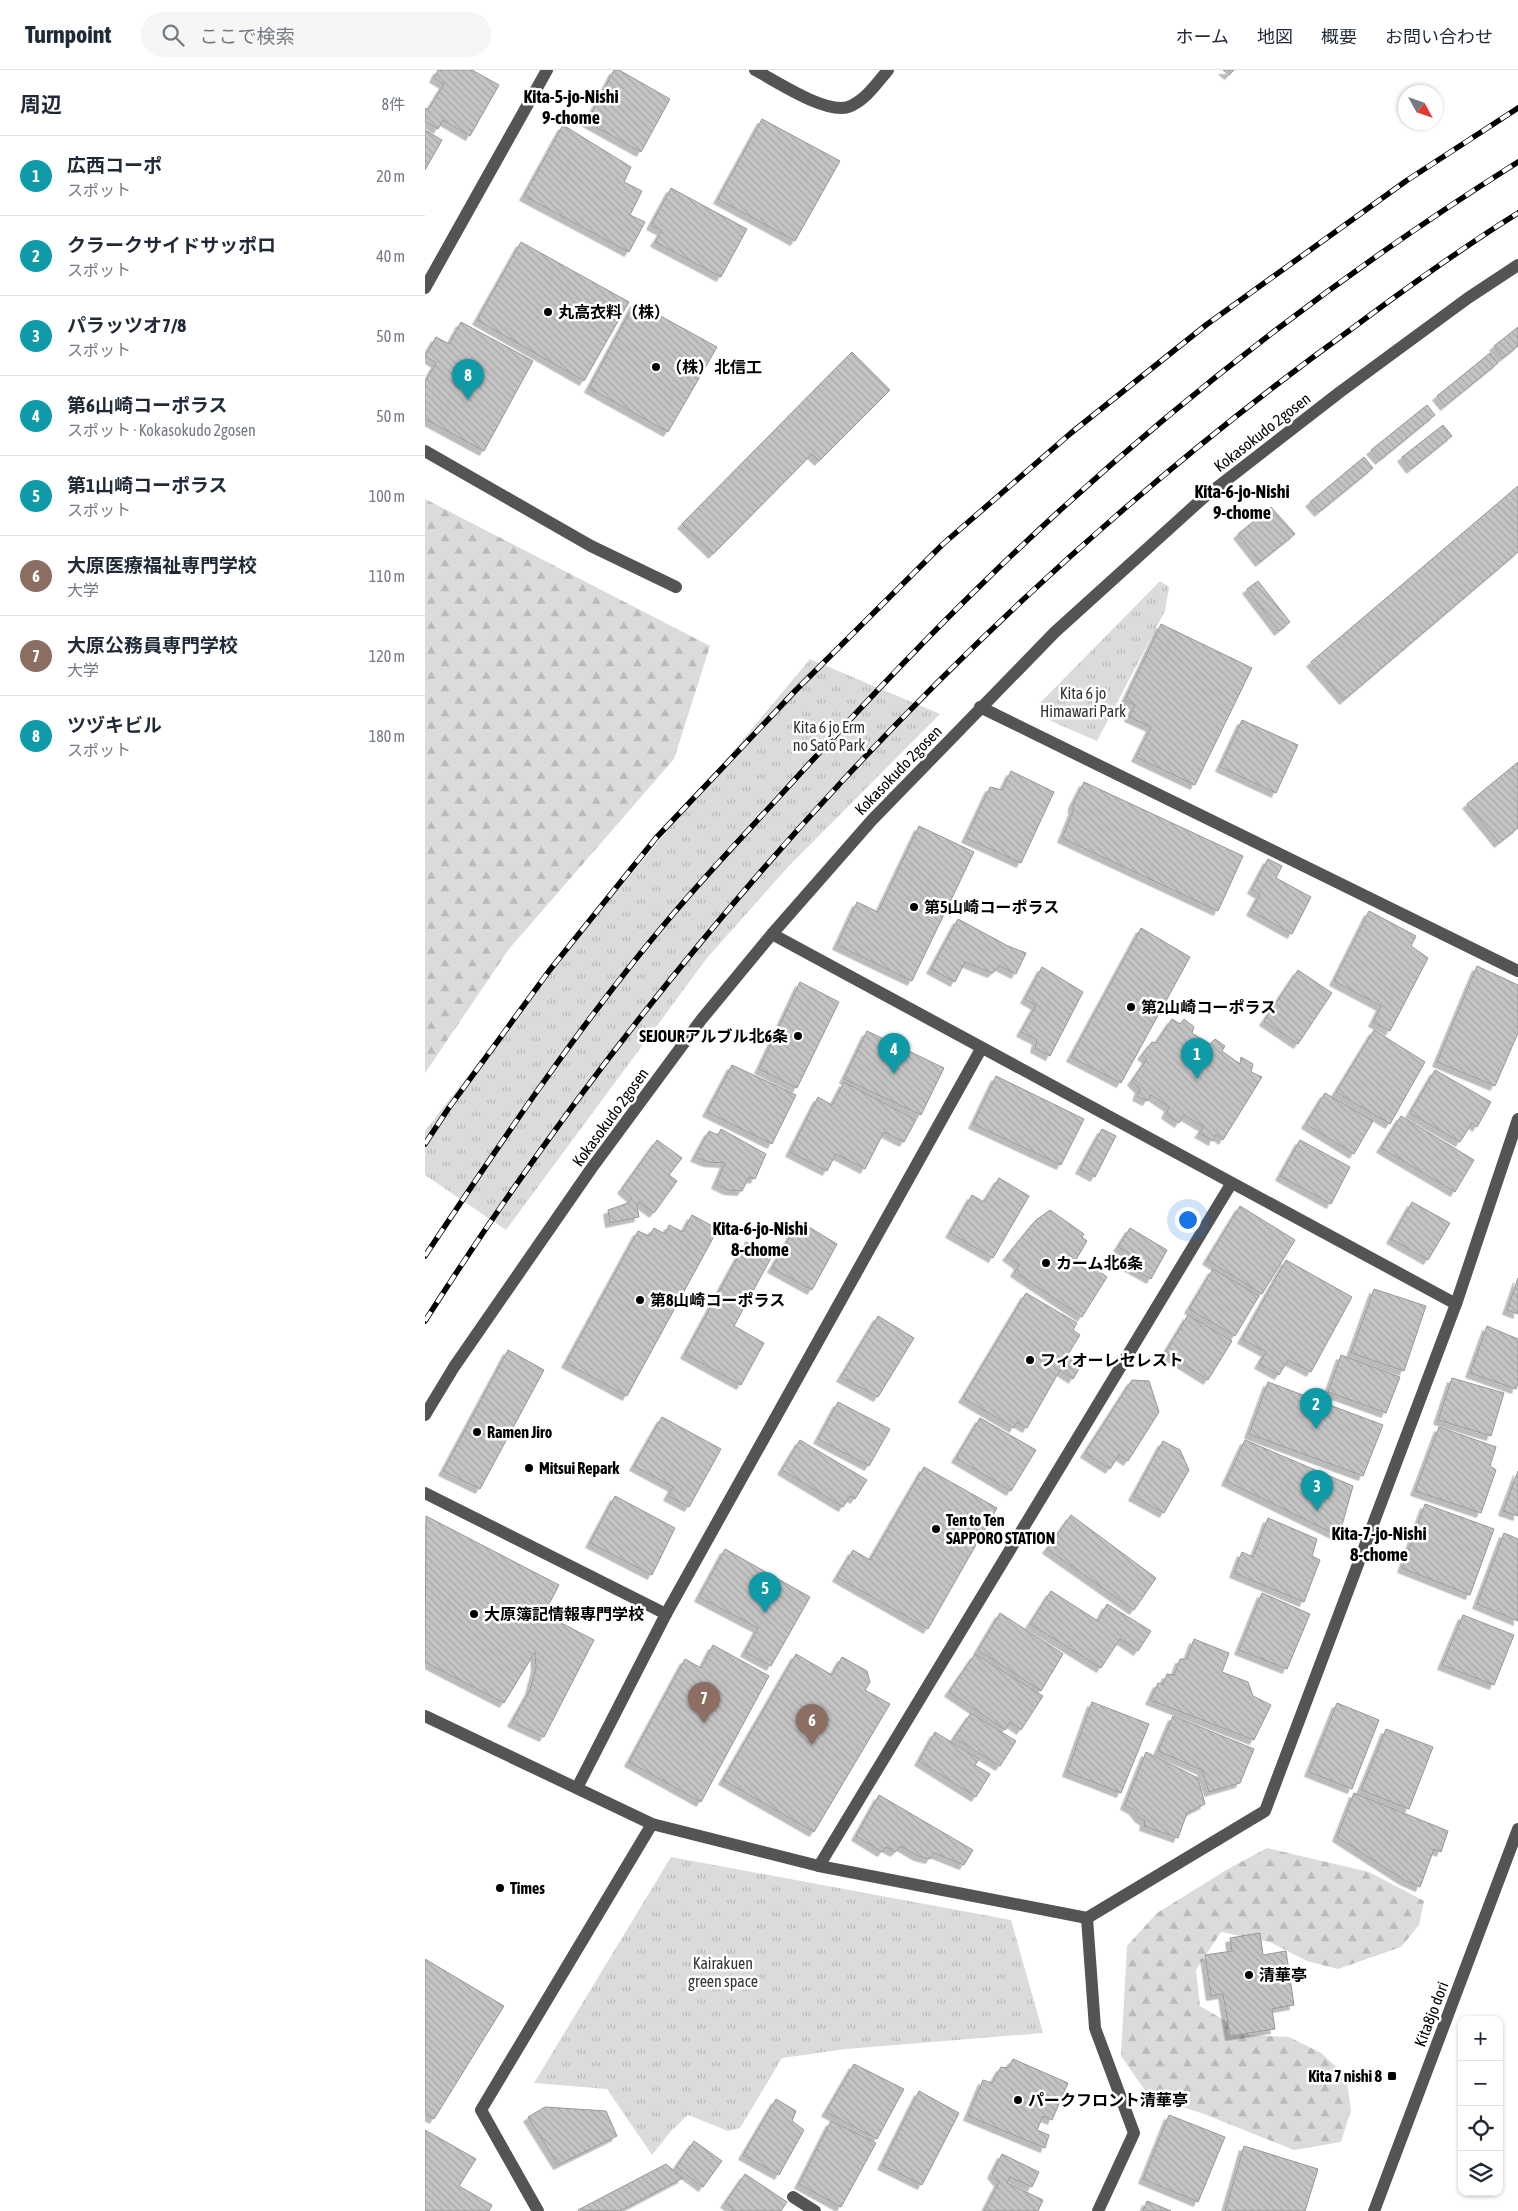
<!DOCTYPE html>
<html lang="ja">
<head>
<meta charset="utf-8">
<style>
	body { margin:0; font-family:"Asap Condensed","Noto Sans JP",sans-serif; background:#f6f6f7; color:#1f2937 }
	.controls { position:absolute; right:15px; bottom:15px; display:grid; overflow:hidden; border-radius:10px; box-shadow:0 1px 4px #0004 }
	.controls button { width:45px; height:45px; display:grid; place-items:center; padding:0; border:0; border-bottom:1px solid #e0e1e3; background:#fff; color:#1f2937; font:25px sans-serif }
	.compass { position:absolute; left:973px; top:15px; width:45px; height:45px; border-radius:50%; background:#fff; box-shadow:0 1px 4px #0004; rotate:130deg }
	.you { position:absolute; left:762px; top:1149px; width:18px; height:18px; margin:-12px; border:4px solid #fff; border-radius:50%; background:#1a73e8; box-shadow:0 0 0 8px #1a73e833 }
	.badge { display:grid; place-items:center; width:32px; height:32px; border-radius:50%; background:#000; color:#fff; font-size:16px; font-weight:700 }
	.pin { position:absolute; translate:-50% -41px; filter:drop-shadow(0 1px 2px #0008) }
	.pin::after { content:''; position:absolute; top:26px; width:18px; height:15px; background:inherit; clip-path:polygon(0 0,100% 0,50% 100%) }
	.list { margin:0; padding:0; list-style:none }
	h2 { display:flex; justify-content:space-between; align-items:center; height:65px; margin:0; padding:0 20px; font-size:21px }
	h2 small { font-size:16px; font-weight:400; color:#747a83 }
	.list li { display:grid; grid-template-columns:32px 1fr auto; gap:15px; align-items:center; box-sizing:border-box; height:80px; padding:0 20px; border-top:1px solid #e0e1e3 }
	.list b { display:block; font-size:19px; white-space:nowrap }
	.list p { margin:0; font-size:16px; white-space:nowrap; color:#747a83 }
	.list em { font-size:16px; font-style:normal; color:#747a83 }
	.icon { flex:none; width:28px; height:28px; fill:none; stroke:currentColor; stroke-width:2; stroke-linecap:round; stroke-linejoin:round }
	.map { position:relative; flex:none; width:1093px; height:2141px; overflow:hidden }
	header { display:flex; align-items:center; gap:30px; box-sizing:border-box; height:70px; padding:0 25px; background:#fff; border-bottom:1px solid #e0e1e3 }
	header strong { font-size:24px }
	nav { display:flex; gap:28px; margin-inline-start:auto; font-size:18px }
	.search { width:350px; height:45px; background:#f6f6f7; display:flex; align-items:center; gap:12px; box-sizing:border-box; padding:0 18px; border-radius:28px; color:#747a83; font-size:19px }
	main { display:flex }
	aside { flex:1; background:#fff }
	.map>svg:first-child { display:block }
	.grass { fill:url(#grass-tufts) }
	.forest { fill:url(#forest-firs) }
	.building { fill:url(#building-back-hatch); stroke:#989898; filter:url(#shadow) }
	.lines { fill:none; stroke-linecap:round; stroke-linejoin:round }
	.minor { stroke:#545454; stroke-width:12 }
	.rail-casing { stroke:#000; stroke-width:5.5 }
	.rail { stroke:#fff; stroke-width:4; stroke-dasharray:11; stroke-linecap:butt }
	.poi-dot { fill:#000; stroke:#fff; stroke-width:2 }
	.labels { text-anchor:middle; stroke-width:5; stroke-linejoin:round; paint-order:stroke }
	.poi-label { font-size:16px; font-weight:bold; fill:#000; stroke:#fff; text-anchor:start }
	.street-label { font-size:16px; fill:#000; stroke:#fff }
	.park-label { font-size:16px; fill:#323232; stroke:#fff }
	.neighbourhood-label { font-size:18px; font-weight:bold; fill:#000; stroke:#fff }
</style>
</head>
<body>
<header>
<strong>Turnpoint</strong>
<div class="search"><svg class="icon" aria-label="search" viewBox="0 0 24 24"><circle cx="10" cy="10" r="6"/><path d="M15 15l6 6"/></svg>ここで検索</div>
<nav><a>ホーム</a><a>地図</a><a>概要</a><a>お問い合わせ</a></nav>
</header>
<main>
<aside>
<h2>周辺<small>8件</small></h2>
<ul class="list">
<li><span class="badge" style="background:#0f9aa8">1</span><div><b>広西コーポ</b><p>スポット</p></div><em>20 m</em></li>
<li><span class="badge" style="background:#0f9aa8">2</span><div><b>クラークサイドサッポロ</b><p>スポット</p></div><em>40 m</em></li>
<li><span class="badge" style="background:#0f9aa8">3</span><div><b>パラッツオ7/8</b><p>スポット</p></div><em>50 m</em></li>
<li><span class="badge" style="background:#0f9aa8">4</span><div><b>第6山崎コーポラス</b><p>スポット · Kokasokudo 2gosen</p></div><em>50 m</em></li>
<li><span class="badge" style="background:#0f9aa8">5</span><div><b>第1山崎コーポラス</b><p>スポット</p></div><em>100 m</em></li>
<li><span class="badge" style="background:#8d6e63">6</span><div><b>大原医療福祉専門学校</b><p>大学</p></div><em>110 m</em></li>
<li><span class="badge" style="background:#8d6e63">7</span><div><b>大原公務員専門学校</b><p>大学</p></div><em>120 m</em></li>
<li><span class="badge" style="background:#0f9aa8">8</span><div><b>ツヅキビル</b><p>スポット</p></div><em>180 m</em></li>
</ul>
</aside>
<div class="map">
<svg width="1093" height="2141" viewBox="0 0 1093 2141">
	<defs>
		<pattern id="grass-tufts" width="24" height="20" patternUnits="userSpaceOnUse" patternTransform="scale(1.25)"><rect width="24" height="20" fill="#dbdbdb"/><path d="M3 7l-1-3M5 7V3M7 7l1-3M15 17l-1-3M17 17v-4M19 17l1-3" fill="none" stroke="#bababa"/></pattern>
		<pattern id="forest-firs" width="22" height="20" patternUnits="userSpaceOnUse" patternTransform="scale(1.25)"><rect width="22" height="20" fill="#dbdbdb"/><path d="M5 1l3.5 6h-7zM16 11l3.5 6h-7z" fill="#bababa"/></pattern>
		<pattern id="building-back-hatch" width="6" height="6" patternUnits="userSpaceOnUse" patternTransform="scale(1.25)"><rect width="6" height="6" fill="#c4c4c4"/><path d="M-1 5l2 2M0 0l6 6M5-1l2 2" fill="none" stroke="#a7a7a7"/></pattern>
		<filter id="shadow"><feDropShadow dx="-4.5" dy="4.5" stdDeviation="0" flood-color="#0004"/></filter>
	</defs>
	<rect width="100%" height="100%" fill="#fff"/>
	<g class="grass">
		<polygon points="735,511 744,517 740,541 672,671 626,651 614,634"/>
		<polygon points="385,589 515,644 362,798 282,888 81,1160 0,1105 0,1061 100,932"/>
		<polygon points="246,1787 586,1850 618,1963 421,1979 357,1988 315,2058 303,2061 263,2045 246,2061 227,2085 182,2019 109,2013"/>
	</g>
	<g class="forest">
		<polygon points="0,429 285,576 249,689 84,879 0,1003"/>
		<polygon points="842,1778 944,1802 999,1831 994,1855 976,1877 913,1899 882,1891 845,1872 796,1862 771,1900 775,1936 824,1965 864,1967 896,1983 921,2006 926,2040 916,2072 869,2080 779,2044 724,2026 696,1986 702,1876 732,1843 803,1799"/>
	</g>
	<g class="building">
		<polygon points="13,0 47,0 74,15 45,66 18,50 13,59 0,51 0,38 3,40 19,14 9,8"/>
		<polygon points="189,0 194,0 245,29 216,82 162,52"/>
		<polygon points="798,0 809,0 804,5"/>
		<polygon points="337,49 415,91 370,171 293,129"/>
		<polygon points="138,55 206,97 199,112 217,121 205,145 220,152 204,182 99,126"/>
		<polygon points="0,60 17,70 0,100"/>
		<polygon points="246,118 322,159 296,207 230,172 237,161 226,155"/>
		<polygon points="96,172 204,232 159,311 52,250"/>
		<polygon points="210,232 292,277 243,362 164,318"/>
		<polygon points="36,252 108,291 59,381 0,349 0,312 11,293 0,286 11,267 24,274"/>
		<polygon points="1093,257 1093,276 1078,288 1069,276"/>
		<polygon points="427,282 465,320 394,391 387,384 288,484 257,454"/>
		<polygon points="1065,283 1073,293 1020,336 1012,326"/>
		<polygon points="1002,335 1010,345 955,390 946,380"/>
		<polygon points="1018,355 1027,366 986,399 977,387"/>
		<polygon points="939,387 948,398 894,442 885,432"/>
		<polygon points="1093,416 1093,482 919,630 886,592"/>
		<polygon points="846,437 870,464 835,492 813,464"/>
		<polygon points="833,511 865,552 854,561 822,519"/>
		<polygon points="736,554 827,598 770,715 711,687 726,657 704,647 710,635 700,630"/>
		<polygon points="817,650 873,675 851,723 795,697"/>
		<polygon points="1093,692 1093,758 1074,773 1042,734"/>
		<polygon points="586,701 629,722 596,793 541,768 565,717 577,720"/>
		<polygon points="659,712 818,786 793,841 637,768 648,741 648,734"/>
		<polygon points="494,756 549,782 487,911 412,875 432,832 453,842"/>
		<polygon points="843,789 857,796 851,808 886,827 867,864 826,841 835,824 827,819"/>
		<polygon points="944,841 991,866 986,876 1003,888 965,961 948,952 956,936 909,911"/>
		<polygon points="533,849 583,876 601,883 591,904 575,896 567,903 540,892 530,912 506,899"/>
		<polygon points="716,858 765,887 696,1013 646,987"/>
		<polygon points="1052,896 1093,915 1093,963 1070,1016 1012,992"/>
		<polygon points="617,897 658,922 625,986 610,978 612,970 596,962 611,935 600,929"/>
		<polygon points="873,900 907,923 873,974 839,951"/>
		<polygon points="375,912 414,932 372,1018 334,999"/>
		<polygon points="747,949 755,954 759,949 769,957 767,963 785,974 790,969 800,976 797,981 815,994 816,987 828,994 826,1002 837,1007 798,1070 791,1064 788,1071 774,1063 779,1057 759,1045 754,1053 741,1044 744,1037 726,1025 722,1031 712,1026 715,1019 707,1011 722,989 717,985 727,972 731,973"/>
		<polygon points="949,960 1000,992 965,1054 911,1022"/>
		<polygon points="442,961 519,998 496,1045 419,1009"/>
		<polygon points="307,995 371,1025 347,1074 282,1042"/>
		<polygon points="1010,1000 1066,1032 1052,1057 1047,1053 1035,1072 985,1043"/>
		<polygon points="571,1006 659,1049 636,1095 548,1054"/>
		<polygon points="419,1012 491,1050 479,1072 459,1062 440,1099 411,1084 402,1101 365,1082 393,1027 407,1035"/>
		<polygon points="900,1023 948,1051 929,1084 881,1054"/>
		<polygon points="976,1046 1049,1090 1030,1122 956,1078"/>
		<polygon points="296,1059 341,1084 330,1109 324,1107 317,1121 303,1120 291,1114 300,1093 283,1092 270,1087 284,1061 293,1065"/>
		<polygon points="677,1059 691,1066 670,1107 655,1099"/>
		<polygon points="232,1070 257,1088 244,1105 252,1111 229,1143 214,1132 212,1136 214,1147 185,1153 183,1140 203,1133 207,1128 197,1119"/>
		<polygon points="875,1070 925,1097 906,1134 855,1106"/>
		<polygon points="574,1108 604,1126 568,1188 525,1163 547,1125 559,1132"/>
		<polygon points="987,1132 1025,1153 1003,1190 966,1169"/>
		<polygon points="815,1136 870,1170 837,1224 782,1190"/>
		<polygon points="625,1140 659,1164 657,1167 662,1171 649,1193 661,1199 664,1194 682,1207 657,1247 590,1202 594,1195 582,1186 611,1150"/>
		<polygon points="267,1145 293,1159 202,1326 141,1293 213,1161 224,1166 229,1158 240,1164 244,1155 258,1162"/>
		<polygon points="374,1151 412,1174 387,1220 347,1198"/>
		<polygon points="705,1158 742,1180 726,1209 701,1195 707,1185 693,1177"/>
		<polygon points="321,1172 347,1186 309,1256 339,1273 316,1315 260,1284"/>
		<polygon points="861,1190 927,1227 886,1302 863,1290 854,1305 834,1294 841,1282 817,1269"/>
		<polygon points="788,1199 834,1226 810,1266 764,1239"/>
		<polygon points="1093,1208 1093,1244 1082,1240"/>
		<polygon points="949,1219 1001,1236 979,1301 926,1283"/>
		<polygon points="601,1223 652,1253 648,1260 655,1265 642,1286 657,1294 648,1309 635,1300 602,1358 592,1352 589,1358 538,1328"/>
		<polygon points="763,1245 807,1271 783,1310 740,1283"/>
		<polygon points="453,1246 489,1268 453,1327 416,1307"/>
		<polygon points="1062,1256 1093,1269 1093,1313 1091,1319 1045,1303"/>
		<polygon points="83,1280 119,1300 55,1419 18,1401"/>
		<polygon points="916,1285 975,1307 961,1343 903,1322"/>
		<polygon points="1027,1308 1079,1323 1066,1366 1013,1350"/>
		<polygon points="707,1310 724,1311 734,1342 703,1391 694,1385 685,1399 660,1383"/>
		<polygon points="843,1312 958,1355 938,1406 824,1364"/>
		<polygon points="413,1332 465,1359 444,1396 393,1369"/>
		<polygon points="237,1347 296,1379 264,1437 243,1426 248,1417 209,1396"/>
		<polygon points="555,1348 611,1380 586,1421 531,1388"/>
		<polygon points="1014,1357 1071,1377 1065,1396 1071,1400 1056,1443 990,1421"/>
		<polygon points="375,1370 442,1410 430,1429 425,1426 418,1437 357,1400"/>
		<polygon points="820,1370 928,1416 914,1466 801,1411"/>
		<polygon points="738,1371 755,1380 764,1400 739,1443 708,1426"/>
		<polygon points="499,1397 572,1438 503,1559 412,1507 428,1480 445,1490"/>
		<polygon points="1093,1401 1093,1446 1078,1441"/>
		<polygon points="190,1426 250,1458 227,1505 165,1473"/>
		<polygon points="1000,1434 1069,1459 1045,1525 977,1498"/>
		<polygon points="646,1445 731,1508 709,1540 622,1479"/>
		<polygon points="1,1446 134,1515 119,1544 169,1570 119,1667 87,1652 105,1620 111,1597 110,1582 79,1633 0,1592"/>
		<polygon points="843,1448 892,1469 887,1486 895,1490 879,1532 809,1503 817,1482 828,1487"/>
		<polygon points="1079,1463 1093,1469 1093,1551 1052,1534"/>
		<polygon points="300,1479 385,1527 346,1596 320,1582 333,1558 274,1527"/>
		<polygon points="626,1521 673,1551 682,1534 726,1561 713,1581 695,1569 676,1598 605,1554"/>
		<polygon points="837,1523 885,1544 862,1599 814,1580"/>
		<polygon points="575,1543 638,1584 616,1621 553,1580"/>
		<polygon points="1038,1545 1089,1565 1069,1615 1017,1595"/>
		<polygon points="769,1569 804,1583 797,1602 823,1612 828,1626 846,1635 829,1670 725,1630 733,1613 738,1614 742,1604 749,1605 755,1589 762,1589"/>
		<polygon points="288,1575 344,1606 276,1732 204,1692 260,1589 276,1598"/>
		<polygon points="371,1584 407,1605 417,1587 442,1601 445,1612 440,1620 465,1634 389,1762 298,1710"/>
		<polygon points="550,1584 618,1626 596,1660 585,1652 580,1660 524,1622"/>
		<polygon points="667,1632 724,1654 696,1723 642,1702"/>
		<polygon points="912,1633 954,1650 927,1719 884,1702"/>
		<polygon points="546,1643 591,1671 575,1696 529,1668"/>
		<polygon points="748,1646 829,1679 815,1713 784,1722 777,1700 733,1681"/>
		<polygon points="961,1659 1008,1677 984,1739 936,1720"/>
		<polygon points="510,1662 554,1689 550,1695 565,1704 551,1727 494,1691"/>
		<polygon points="721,1682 773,1708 780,1734 762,1743 753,1768 719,1756 720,1751 714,1747 709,1740 700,1735"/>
		<polygon points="929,1723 1023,1761 1016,1782 1009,1779 995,1817 979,1810 912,1767"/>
		<polygon points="454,1725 548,1780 539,1795 509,1783 505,1789 493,1786 476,1776 470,1782 461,1777 457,1782 431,1766"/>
		<polygon points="835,1863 838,1885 861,1881 869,1935 847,1939 850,1959 805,1966 798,1924 786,1926 780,1885 807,1881 805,1868"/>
		<polygon points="0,1889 79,1936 9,2049 0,2044"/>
		<polygon points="588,1989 643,2013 627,2050 618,2046 612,2060 624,2065 620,2078 543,2046 558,2010 567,2013 576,1997 583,1998"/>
		<polygon points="429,1994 479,2019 452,2069 401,2042"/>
		<polygon points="494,2021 534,2043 497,2115 457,2095"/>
		<polygon points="351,2029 371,2041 367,2051 379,2060 354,2105 318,2085"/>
		<polygon points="120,2037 181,2041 192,2066 133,2095 103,2047"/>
		<polygon points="744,2045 800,2067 773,2132 718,2109"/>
		<polygon points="406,2051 451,2073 416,2137 374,2114"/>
		<polygon points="0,2060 51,2089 34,2116 67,2135 64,2141 0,2141"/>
		<polygon points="269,2071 297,2091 278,2117 251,2097"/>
		<polygon points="819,2076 893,2099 880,2141 800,2141"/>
		<polygon points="577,2084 614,2102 607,2117 585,2107 582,2113 618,2130 613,2141 559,2141 574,2112 567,2104"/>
		<polygon points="241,2094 258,2108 195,2141 153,2140"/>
		<polygon points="320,2104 362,2132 356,2141 306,2141 308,2139 300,2133"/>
		<polygon points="722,2131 746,2141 718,2141"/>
	</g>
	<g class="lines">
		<g class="minor">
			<path d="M330,0c21,11 70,44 93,37 17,-6 29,-24 40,-37"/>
			<polyline points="0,218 122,0"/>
			<polyline points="0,381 166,476 251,517"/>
			<polyline points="555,637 1093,901"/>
			<polyline points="347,864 1031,1234"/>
			<polyline points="0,1345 29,1297 166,1099 276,950 347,864 447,750 630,562 777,429 915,322 1043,228 1093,195"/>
			<polyline points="0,1423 241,1544"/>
			<polyline points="0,1646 227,1754 394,1796 662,1848 840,1741 1031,1234 1093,1049"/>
			<polyline points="152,1718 241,1544 556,979"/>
			<polyline points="394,1796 806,1114"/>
			<polyline points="662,1848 670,1958 709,2063 673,2141"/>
			<polyline points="368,2127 390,2141"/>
			<polyline points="113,2141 56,2040 227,1754"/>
			<polyline points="949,2141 1093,1759"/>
		</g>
		<defs>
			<g id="rail">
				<polyline points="0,1074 23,1039 124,901 231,768 371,620 518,474 646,363 781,255 981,111 1093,38"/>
				<path d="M0,1186c78,-117 157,-235 248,-342 34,-40 70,-78 105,-116 67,-74 135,-147 206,-216 162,-158 342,-299 534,-420"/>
				<path d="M0,1251c244,-382 558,-725 925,-991 55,-41 110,-81 168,-117"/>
			</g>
		</defs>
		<use href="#rail" class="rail-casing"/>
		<use href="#rail" class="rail"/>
	</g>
	<g class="poi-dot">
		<circle cx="123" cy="242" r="5"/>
		<circle cx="231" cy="297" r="5"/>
		<circle cx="489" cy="837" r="5"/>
		<circle cx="706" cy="937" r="5"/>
		<circle cx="373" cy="966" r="5"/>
		<circle cx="621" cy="1193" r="5"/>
		<circle cx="215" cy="1230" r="5"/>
		<circle cx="605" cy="1290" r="5"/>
		<circle cx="52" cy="1362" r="5"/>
		<circle cx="104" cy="1398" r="5"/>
		<circle cx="511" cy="1459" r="5"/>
		<circle cx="49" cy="1544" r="5"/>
		<circle cx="75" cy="1818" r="5"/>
		<circle cx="824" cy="1905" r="5"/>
		<rect x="962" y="2001" width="10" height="10" rx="2.5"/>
		<circle cx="593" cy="2030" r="5"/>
	</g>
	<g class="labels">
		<g class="poi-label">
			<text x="133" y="248">丸高衣料（株）</text>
			<text x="241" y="303">（株）北信工</text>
			<text x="499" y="843">第5山崎コーポラス</text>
			<text x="716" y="943">第2山崎コーポラス</text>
			<text x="363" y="972" text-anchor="end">SEJOURアルブル北6条</text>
			<text x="631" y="1199">カーム北6条</text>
			<text x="225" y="1236">第8山崎コーポラス</text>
			<text x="615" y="1296">フィオーレセレスト</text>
			<text x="62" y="1368">Ramen Jiro</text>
			<text x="114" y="1404">Mitsui Repark</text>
			<text x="521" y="1456">Ten to Ten<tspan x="521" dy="18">SAPPORO STATION</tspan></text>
			<text x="59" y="1550">大原簿記情報専門学校</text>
			<text x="85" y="1824">Times</text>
			<text x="834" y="1911">清華亭</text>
			<text x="957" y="2012" text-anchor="end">Kita 7 nishi 8</text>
			<text x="603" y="2036">パークフロント清華亭</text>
		</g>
		<g class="street-label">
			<text transform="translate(837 362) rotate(-38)" y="6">Kokasokudo 2gosen</text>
			<text transform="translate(473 700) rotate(-46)" y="6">Kokasokudo 2gosen</text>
			<text transform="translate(185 1047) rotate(-54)" y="6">Kokasokudo 2gosen</text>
			<text transform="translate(1006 1944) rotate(-69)" y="6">Kita8jo dori</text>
		</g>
		<g class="park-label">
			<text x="658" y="629">Kita 6 jo<tspan x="658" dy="18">Himawari Park</tspan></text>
			<text x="404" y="663">Kita 6 jo Erm<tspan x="404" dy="18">no Sato Park</tspan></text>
			<text x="298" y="1899">Kairakuen<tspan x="298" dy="18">green space</tspan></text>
		</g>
		<g class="neighbourhood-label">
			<text x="146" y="33">Kita-5-jo-Nishi<tspan x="146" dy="21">9-chome</tspan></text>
			<text x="817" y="428">Kita-6-jo-Nishi<tspan x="817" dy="21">9-chome</tspan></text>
			<text x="335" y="1165">Kita-6-jo-Nishi<tspan x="335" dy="21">8-chome</tspan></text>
			<text x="954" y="1470">Kita-7-jo-Nishi<tspan x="954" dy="21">8-chome</tspan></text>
		</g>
	</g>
</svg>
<div class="controls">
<button>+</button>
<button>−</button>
<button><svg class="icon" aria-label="locate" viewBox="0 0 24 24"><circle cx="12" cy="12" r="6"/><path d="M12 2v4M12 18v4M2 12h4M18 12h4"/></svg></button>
<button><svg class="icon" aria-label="layers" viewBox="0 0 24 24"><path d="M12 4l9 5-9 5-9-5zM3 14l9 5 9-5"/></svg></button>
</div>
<svg class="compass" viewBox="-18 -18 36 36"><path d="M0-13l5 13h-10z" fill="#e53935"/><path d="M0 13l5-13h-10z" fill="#747a83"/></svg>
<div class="you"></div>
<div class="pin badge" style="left:772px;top:1009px;background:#0f9aa8">1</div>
<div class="pin badge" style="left:891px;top:1359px;background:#0f9aa8">2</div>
<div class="pin badge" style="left:892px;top:1441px;background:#0f9aa8">3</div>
<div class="pin badge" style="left:469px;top:1004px;background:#0f9aa8">4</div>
<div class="pin badge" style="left:340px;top:1543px;background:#0f9aa8">5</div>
<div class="pin badge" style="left:387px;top:1675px;background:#8d6e63">6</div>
<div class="pin badge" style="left:279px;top:1653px;background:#8d6e63">7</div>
<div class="pin badge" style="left:43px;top:330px;background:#0f9aa8">8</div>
</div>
</main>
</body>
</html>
